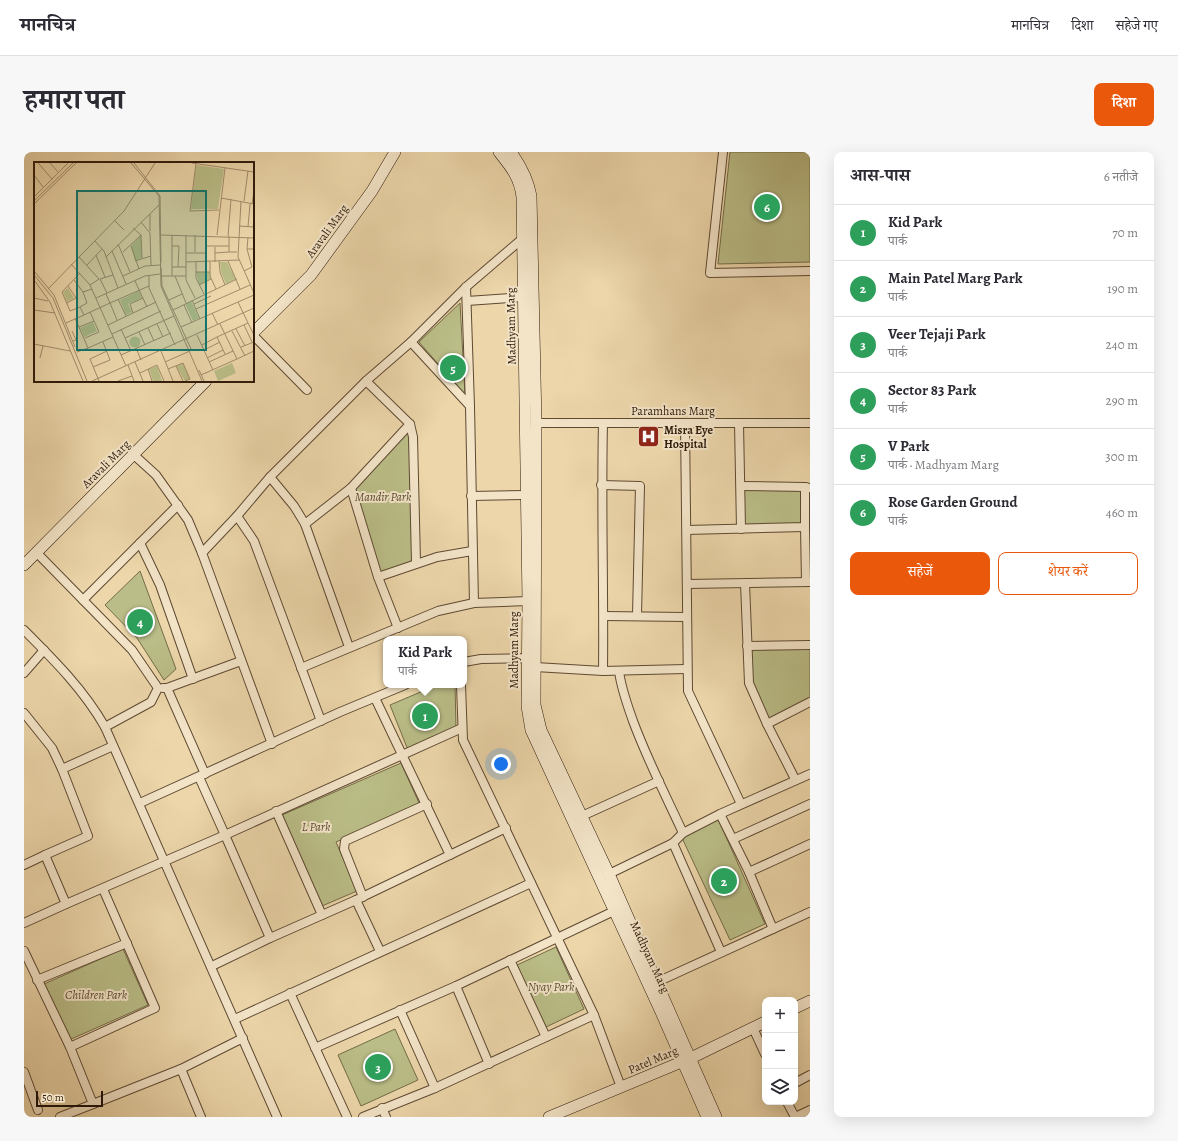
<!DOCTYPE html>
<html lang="hi">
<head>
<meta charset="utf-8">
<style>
	body { margin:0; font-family:Alegreya,"Noto Serif Devanagari",serif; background:#f7f7f7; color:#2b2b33 }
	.controls { position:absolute; right:12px; bottom:12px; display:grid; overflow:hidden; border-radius:8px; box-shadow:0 4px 16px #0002 }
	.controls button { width:36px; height:36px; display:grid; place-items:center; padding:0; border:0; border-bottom:1px solid #e1e1e2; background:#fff; color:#2b2b33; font:20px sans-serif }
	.scale { position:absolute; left:12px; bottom:10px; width:67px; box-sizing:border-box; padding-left:4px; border:2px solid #2f1a0a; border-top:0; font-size:11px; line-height:14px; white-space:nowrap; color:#2f1a0a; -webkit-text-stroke:3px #f3e4c8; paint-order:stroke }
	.you { position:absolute; left:477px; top:612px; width:14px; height:14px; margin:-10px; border:3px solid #fff; border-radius:50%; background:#1a73e8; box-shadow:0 0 0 6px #1a73e833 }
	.badge { display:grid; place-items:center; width:26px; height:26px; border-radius:50%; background:#ea580c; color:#fff; font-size:13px; font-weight:700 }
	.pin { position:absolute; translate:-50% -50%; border:2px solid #fff; box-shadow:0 1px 4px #0006 }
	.popup { position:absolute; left:359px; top:484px; width:84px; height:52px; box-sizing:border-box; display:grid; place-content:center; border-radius:8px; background:#fff; filter:drop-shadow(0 1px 3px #0005); font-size:13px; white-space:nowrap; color:#7c7c81 }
	.popup b { font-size:15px; color:#2b2b33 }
	.popup::after { content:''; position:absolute; left:50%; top:100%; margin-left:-8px; border:8px solid transparent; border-top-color:#fff }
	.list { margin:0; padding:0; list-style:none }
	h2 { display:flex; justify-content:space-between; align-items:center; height:52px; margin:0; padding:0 16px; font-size:17px }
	h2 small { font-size:13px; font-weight:400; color:#7c7c81 }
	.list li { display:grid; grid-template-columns:26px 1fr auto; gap:12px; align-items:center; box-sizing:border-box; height:56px; padding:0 16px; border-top:1px solid #e1e1e2 }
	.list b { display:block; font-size:15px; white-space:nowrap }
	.list p { margin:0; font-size:13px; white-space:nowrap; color:#7c7c81 }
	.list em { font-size:13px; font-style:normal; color:#7c7c81 }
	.actions { display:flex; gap:8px; padding:12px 16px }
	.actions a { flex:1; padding:9px 0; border:1px solid #ea580c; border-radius:8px; text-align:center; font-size:14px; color:#ea580c }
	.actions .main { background:#ea580c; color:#fff }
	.icon { flex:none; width:22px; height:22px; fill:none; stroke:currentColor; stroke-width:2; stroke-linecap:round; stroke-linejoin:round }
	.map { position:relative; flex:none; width:786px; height:965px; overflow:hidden; border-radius:8px }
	header { display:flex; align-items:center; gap:24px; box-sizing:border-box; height:56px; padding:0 20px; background:#fff; border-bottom:1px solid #e1e1e2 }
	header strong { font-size:19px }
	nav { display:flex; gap:22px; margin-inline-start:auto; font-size:14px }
	.intro { display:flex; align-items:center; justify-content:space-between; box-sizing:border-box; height:96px; padding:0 24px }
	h1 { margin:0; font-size:28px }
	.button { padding:10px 18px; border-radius:8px; background:#ea580c; color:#fff; font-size:14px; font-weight:700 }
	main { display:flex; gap:24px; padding:0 24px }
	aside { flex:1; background:#fff; border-radius:8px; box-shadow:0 4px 16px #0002 }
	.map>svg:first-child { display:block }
	.green { fill:#babd87; stroke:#746c48 }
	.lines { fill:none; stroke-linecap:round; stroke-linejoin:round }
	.street-casing { stroke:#5e4932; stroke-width:10 }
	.secondary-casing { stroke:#2f1a0a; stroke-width:12 }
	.street { stroke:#f3e4c8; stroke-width:8 }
	.secondary { stroke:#f3e4c8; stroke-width:11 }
	.labels { text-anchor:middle; stroke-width:4; stroke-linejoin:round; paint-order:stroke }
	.street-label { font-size:12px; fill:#2f1a0a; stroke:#f3e4c8 }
	.poi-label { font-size:12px; font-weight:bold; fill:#2f1a0a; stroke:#f3e4c8; text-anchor:start }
	.park-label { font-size:12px; font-style:italic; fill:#594b30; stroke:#f3e4c8 }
	.inset-road { fill:none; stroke:#a08b6a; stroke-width:1 }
	.view { fill:#0f766e; fill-opacity:0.15; stroke:#0f766e; stroke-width:2 }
	.inset-edge { fill:none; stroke:#2f1a0a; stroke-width:2 }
</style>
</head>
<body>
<header>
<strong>मानचित्र</strong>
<nav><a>मानचित्र</a><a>दिशा</a><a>सहेजे गए</a></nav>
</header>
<div class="intro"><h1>हमारा पता</h1><a class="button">दिशा</a></div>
<main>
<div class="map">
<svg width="786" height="965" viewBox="0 0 786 965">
	<rect width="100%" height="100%" fill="#ecd6aa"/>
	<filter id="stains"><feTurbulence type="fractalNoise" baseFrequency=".005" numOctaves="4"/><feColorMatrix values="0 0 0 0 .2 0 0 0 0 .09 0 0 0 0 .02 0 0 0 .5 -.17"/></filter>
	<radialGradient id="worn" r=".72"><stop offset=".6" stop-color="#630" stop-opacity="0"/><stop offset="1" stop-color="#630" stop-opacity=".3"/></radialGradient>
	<g class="green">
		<polygon points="706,0 786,0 786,110 694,112"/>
		<polygon points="436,151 441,243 395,190"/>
		<polygon points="386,272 392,410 354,425 327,336"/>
		<polygon points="717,334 780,338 779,375 719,377"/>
		<polygon points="116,419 152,517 140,528 113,486 81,453"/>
		<polygon points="786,493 786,550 743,572 725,531 723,494"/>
		<polygon points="413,533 431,533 432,576 384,598 366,553"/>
		<polygon points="377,611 396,653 312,690 333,739 298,754 258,663"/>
		<polygon points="694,667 741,772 706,788 658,686"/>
		<polygon points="532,795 560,857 522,875 493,813"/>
		<polygon points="99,797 124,853 45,888 20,832"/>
		<polygon points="371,877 394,928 337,954 314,903"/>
	</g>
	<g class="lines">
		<defs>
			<g id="street">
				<polyline points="699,0 686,121 786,119"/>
				<polyline points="442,135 446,254"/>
				<polyline points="443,149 499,145"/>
				<polyline points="229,183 283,238"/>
				<polyline points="387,190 446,254 450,451"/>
				<polyline points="342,229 386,272 389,285 392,410"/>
				<polyline points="512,271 786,271"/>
				<polyline points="661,271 664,539 717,652"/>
				<polyline points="715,271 717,377"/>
				<polyline points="110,303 132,323 164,368 178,401 248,592"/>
				<polyline points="246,325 270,354 281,372 325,495"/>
				<polyline points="577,333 616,334 613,464"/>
				<polyline points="717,334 781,335"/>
				<polyline points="327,336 354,425 374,476"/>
				<polyline points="447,344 502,343"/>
				<polyline points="213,364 230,389 297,569"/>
				<polyline points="281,372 327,336 386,272"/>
				<polyline points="781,375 782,430"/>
				<polyline points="663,378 781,375 781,335 786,336"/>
				<polyline points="116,391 136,433 169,527"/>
				<polyline points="12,400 108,498 134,536 127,550 81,575"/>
				<polyline points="178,401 213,364 246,325 342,229 387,190 442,135 498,87"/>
				<polyline points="354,425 413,405 448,399"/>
				<polyline points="721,431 725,531 743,572 771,627"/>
				<polyline points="663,432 786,430"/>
				<polyline points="59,448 154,353"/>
				<polyline points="580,464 662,465"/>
				<path d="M0,478c30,30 60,60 81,97l172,390"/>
				<polyline points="723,494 786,493"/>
				<polyline points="440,510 457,507 509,506"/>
				<polyline points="511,515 579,519 662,517"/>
				<polyline points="277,516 414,459 450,451 504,449"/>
				<path d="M579,519c1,-83 -2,-165 0,-248"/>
				<path d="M595,519c2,17 8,33 14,50 14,38 33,75 50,112"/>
				<polyline points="0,521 20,498"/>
				<polyline points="437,533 439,588 570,863 597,935"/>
				<polyline points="139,536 143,536 217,509"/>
				<polyline points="143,536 181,622"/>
				<polyline points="351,546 426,703"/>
				<polyline points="0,561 28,596 38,617 89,594"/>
				<polyline points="743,572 786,550"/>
				<polyline points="38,617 64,684 21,703 42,752 201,683 246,786"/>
				<polyline points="175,625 201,683 438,576"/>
				<polyline points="116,651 316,560 381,533"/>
				<polyline points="252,659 298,763"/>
				<polyline points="696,662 725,720 749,777"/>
				<polyline points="558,664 635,629"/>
				<polyline points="709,687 786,652"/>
				<polyline points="649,691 697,800"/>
				<polyline points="0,713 21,703"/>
				<polyline points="725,720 786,692"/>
				<polyline points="585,722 649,691 659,681 696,662 786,622"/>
				<polyline points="339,745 320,697 321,689 403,652"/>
				<polyline points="332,748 356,799"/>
				<polyline points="0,771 42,752"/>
				<polyline points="0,799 46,895 69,952 36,965"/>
				<polyline points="486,808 522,885"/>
				<polyline points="188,814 246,786 332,748 482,676"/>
				<polyline points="13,828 103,791"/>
				<polyline points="633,830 786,760"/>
				<polyline points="432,834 465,912"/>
				<polyline points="266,841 323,965"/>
				<polyline points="376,858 411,936"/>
				<polyline points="211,867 507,731"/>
				<polyline points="729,876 741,902"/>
				<polyline points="46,895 131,856 79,737"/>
				<polyline points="291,896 432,834 590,759"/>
				<polyline points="157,917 177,965"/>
				<polyline points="0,920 14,958"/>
				<polyline points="771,931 786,923"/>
				<polyline points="763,950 771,965"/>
				<polyline points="69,952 157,917 219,886"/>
				<polyline points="358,956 362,965"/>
				<polyline points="339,965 411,936 570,863"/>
				<polyline points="771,965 786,958"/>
			</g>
			<g id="secondary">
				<path d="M475,0c12,15 21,26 23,45l6,404 -1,105 4,24 130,282 46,105"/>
				<path d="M487,0c10,14 17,27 20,44l5,227 -1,282 6,25 68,144 107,243"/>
				<polyline points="229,181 287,123 348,39 371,0"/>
				<polyline points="0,413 182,229"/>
				<polyline points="771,856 786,849"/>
				<polyline points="525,965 667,906 741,870"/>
			</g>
		</defs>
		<use href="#street" class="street-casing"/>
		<use href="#secondary" class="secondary-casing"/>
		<use href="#street" class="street"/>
		<use href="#secondary" class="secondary"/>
	</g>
	<defs>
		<symbol id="hospital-square" viewBox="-11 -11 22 22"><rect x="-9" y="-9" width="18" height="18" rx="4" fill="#8f2418" stroke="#f3e4c8"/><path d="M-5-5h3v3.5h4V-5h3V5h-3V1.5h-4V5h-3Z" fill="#fff"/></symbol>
	</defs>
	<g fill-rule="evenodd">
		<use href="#hospital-square" x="612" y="272" width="25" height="25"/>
	</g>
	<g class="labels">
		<g class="street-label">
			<text transform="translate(303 79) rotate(-54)" y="4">Aravali Marg</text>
			<text transform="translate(487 174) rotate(-91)" y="4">Madhyam Marg</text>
			<text x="649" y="263">Paramhans Marg</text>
			<text transform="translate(82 312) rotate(-45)" y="4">Aravali Marg</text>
			<text transform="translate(490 498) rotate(-90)" y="4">Madhyam Marg</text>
			<text transform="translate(626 805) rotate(65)" y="4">Madhyam Marg</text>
			<text transform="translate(629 908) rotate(-23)" y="4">Patel Marg</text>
		</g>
		<g class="poi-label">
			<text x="640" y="282">Misra Eye<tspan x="640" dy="14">Hospital</tspan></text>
		</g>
		<g class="park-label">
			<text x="359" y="349">Mandir Park</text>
			<text x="292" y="679">L Park</text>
			<text x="527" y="839">Nyay Park</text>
			<text x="72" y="847">Children Park</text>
		</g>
	</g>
	<g transform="translate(10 10)">
		<rect width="220" height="220" fill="#ecd6aa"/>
		<path d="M162,3l28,4 -6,40h-27zM107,73l1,23 -7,3 -4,-15zM186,100h7l9,17 -10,5 -5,-12zM162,110h14l1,7 -12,6zM34,126l6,10 -7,4 -4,-10zM105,129l3,7 -14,6 4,8 -6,3 -6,-15zM157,139l8,17 -6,3 -8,-17zM59,160l4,9 -13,6 -4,-9zM95.5 180a5.5 5.5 0 1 1 11 0a5.5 5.5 0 1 1-11 0ZM149,201l7,16 -5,2 -9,-15zM198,201l4,10 -18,8 -4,-10zM123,204l5,15h-9l-4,-12z" fill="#babd87"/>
		<path class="inset-road" d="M4,1l14,16M16,1l8,9M97,1l28,33 2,90 41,95M100,1l26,33 1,66M158,1l62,9M162,1l-6,48 29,-1M0,13l9,12M0,35l34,-34M187,36l33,6M0,39l39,-38M207,39l-3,56 16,36M210,39l4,-30M0,42l42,-41M218,42l2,-13M116,52v17M81,59l9,9M107,60l9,11 1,32M205,64l15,1M214,65l2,-23M99,66l8,7 1,23M127,73l93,3M152,73v45l9,18M161,73v17M183,73l8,-67M194,74l3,-37M214,75l-1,12h7M61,79l9,10 14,37M84,82l12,28M97,84l8,23M138,84h7l-1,21M195,84v6h8M181,85v15M78,89l14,33M89,90l18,-17M152,91h20v-7h23v-10M181,91l14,-1M62,93l9,22M45,95l20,22 -9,6M72,95l53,-52M101,99l16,-5M185,99l1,11 5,13M194,99l12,28M152,100l53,-2M162,100v16l8,16M176,100v14l6,13M37,102l19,21 36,81M53,103l15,-16M138,105h14M127,106l1,18 30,65M0,109l20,24 21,52M210,109l8,-4 -5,-18M162,110h14M46,111l-18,19 8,19 10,-4M0,113l19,23 34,83M115,113v13l26,57M89,114l22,-10 15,-1M127,114h25M138,114v-41M141,114l11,27M66,117l7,14M66,117l13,-4M0,118l16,22 33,79M40,118l9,12 9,-3M101,119l12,26M165,123l12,-6M14,127l76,-78 31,-48M49,130l4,11 -7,4 4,8 26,-12 7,17M72,132l4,9 39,-17M0,136l14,3M62,136l49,-22 15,-2M84,137l8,17M135,138l13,-6M158,138l8,19M33,141l9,-5 -8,-12M160,142l17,-8M150,143l8,18M162,147l54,-24M0,148l21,3M139,148l64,-31M99,151l-3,-9 13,-6M178,151l6,12M41,156l13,30 -11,4M32,161l18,-8M214,161l6,12M123,162l6,13M74,163l48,-23M210,163l8,17M45,165l15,-6M147,165l73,-32M114,166l6,13M87,167l10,22M202,167l9,17M38,169l4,9 -3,1M198,169l13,25M105,170l6,13M78,172l49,-23M163,173l16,35M183,175l31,-14 -10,-21M51,176l14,-6 -9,-20M91,176l49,-22M0,182l36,7M168,183l15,-8 8,17M207,185l13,-5M54,186l25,-11M102,186l5,12M170,188l16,-8M127,189l12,30M87,193l50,-22M6,196l3,-12M173,196l16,-8M203,197l17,-8M101,200l8,19M131,200l25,-11M175,200l24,-11M94,203l6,16M142,204l7,15M59,205l17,-7 -7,-18M114,207l4,12M134,207l15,-6 7,16 -5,2M165,208l5,11M106,211l17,-8 7,16M167,213l36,-16 -17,-35M58,219l162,-73M65,219l-9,-22 17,-8M84,219l14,-5"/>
		<path class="view" d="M43,29h129v159h-129z"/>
		<rect width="220" height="220" class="inset-edge"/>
	</g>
	<rect width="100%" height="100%" filter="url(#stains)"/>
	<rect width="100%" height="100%" fill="url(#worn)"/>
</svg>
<div class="controls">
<button>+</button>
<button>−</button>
<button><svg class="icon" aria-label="layers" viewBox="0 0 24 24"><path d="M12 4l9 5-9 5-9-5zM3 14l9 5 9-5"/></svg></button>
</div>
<div class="scale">50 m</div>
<div class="you"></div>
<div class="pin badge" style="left:401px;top:564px;background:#2e9e5b">1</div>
<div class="popup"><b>Kid Park</b>पार्क</div>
<div class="pin badge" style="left:700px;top:729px;background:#2e9e5b">2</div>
<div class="pin badge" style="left:354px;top:915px;background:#2e9e5b">3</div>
<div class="pin badge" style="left:116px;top:470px;background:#2e9e5b">4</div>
<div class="pin badge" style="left:429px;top:216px;background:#2e9e5b">5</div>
<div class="pin badge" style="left:743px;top:55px;background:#2e9e5b">6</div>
</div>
<aside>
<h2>आस-पास<small>6 नतीजे</small></h2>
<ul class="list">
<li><span class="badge" style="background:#2e9e5b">1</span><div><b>Kid Park</b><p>पार्क</p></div><em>70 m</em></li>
<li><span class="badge" style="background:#2e9e5b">2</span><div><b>Main Patel Marg Park</b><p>पार्क</p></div><em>190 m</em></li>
<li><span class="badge" style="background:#2e9e5b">3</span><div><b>Veer Tejaji Park</b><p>पार्क</p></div><em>240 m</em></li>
<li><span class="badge" style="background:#2e9e5b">4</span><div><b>Sector 83 Park</b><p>पार्क</p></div><em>290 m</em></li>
<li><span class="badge" style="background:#2e9e5b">5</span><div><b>V Park</b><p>पार्क · Madhyam Marg</p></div><em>300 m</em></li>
<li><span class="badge" style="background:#2e9e5b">6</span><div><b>Rose Garden Ground</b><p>पार्क</p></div><em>460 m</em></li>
</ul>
<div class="actions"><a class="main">सहेजें</a><a>शेयर करें</a></div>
</aside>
</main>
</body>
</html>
